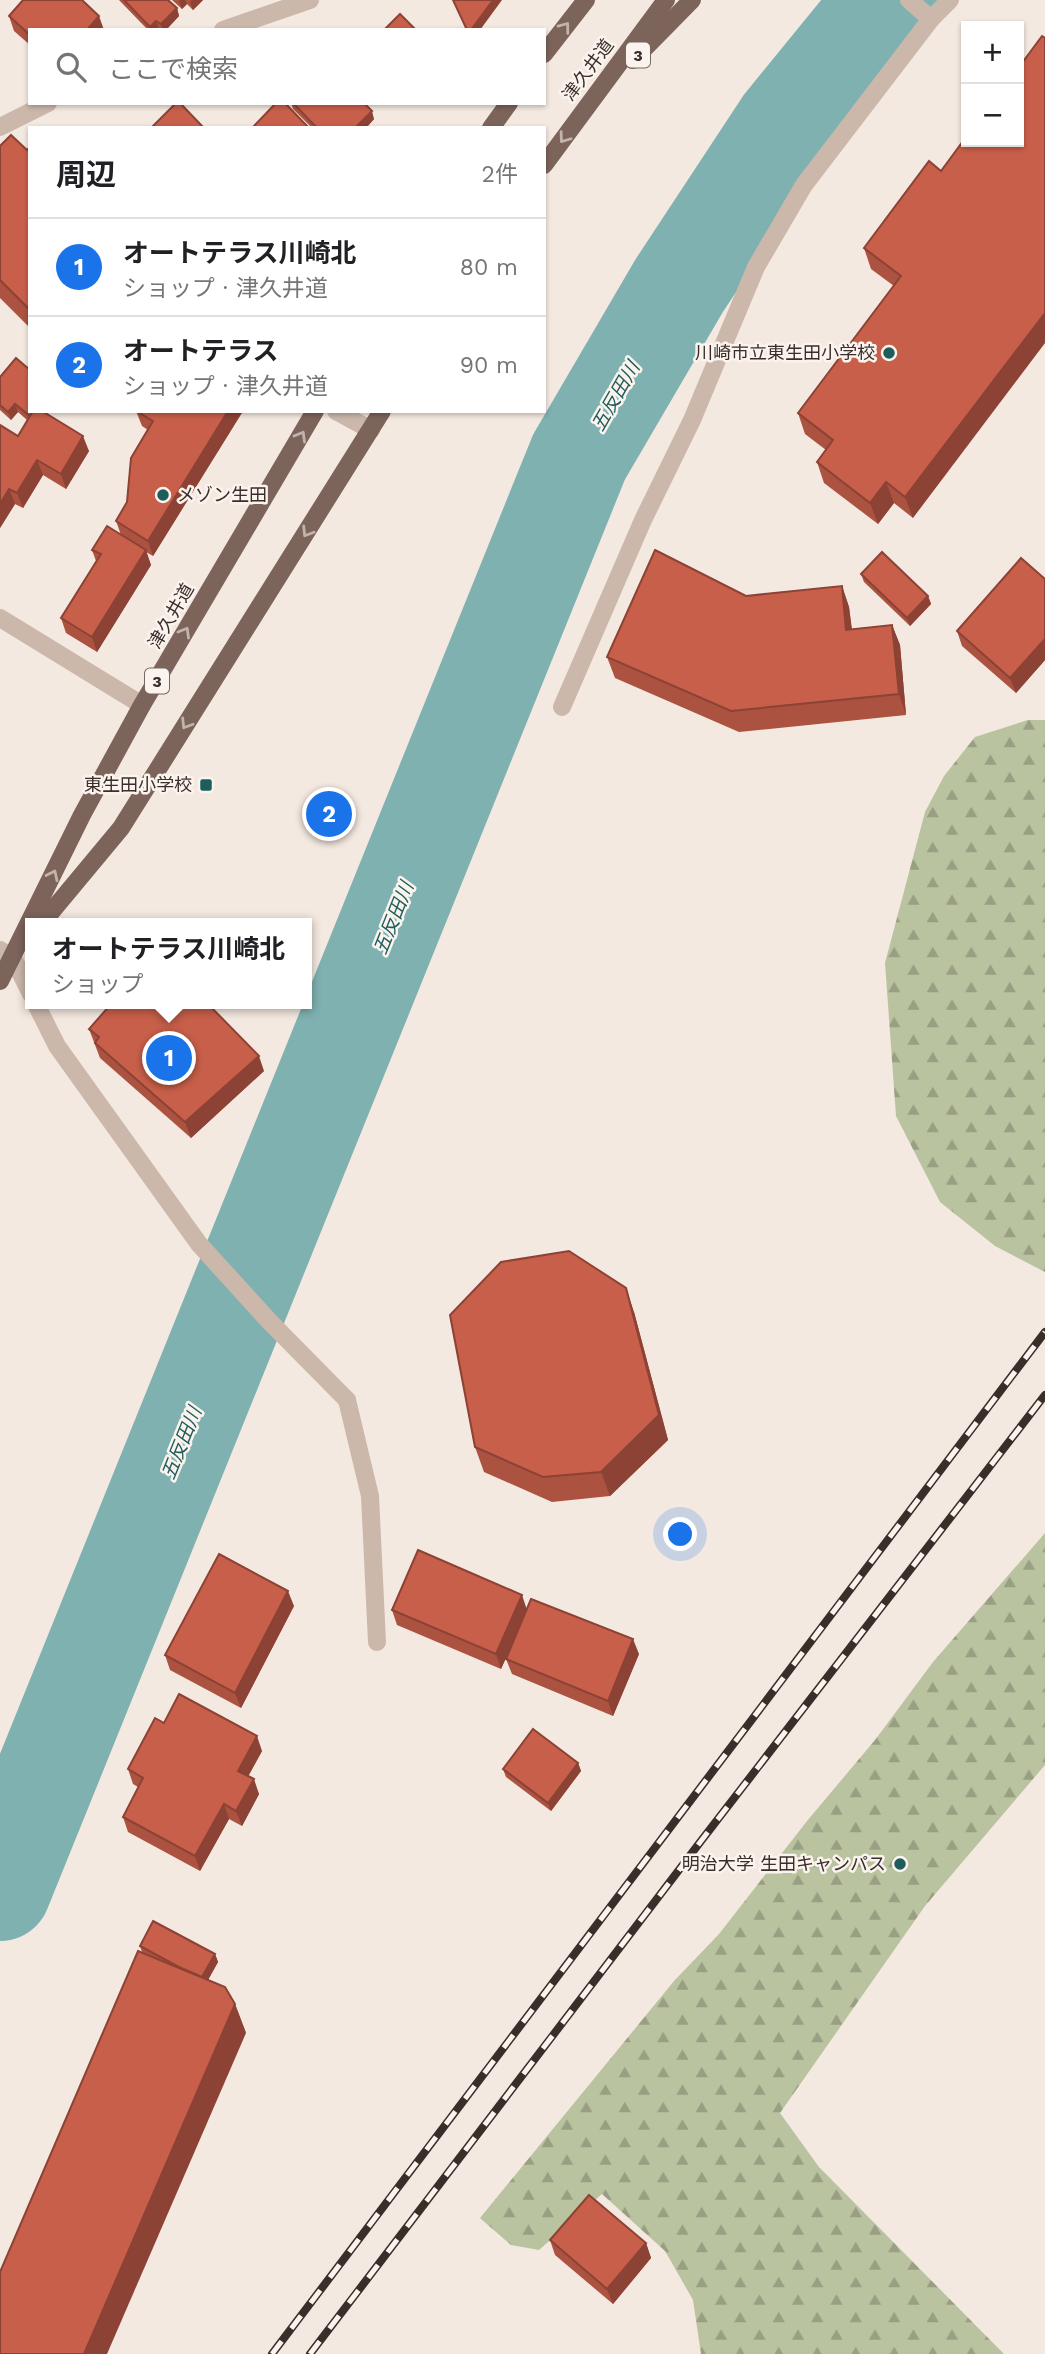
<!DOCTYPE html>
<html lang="ja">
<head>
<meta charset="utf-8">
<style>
	body { margin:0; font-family:"Work Sans","Noto Sans JP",sans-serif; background:#f6f6f6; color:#202124 }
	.controls { position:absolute; right:21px; top:21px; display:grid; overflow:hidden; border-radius:0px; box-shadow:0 2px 5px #0004 }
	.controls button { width:63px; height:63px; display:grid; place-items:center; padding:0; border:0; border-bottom:2px solid #e0e0e0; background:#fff; color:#202124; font:35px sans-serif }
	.you { position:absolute; left:681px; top:1535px; width:24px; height:24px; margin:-18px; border:5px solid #fff; border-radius:50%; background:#1a73e8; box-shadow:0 0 0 10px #1a73e833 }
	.badge { display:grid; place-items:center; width:46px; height:46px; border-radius:50%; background:#1a73e8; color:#fff; font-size:23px; font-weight:700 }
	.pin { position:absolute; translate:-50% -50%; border:4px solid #fff; box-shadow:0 2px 7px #0006 }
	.popup { position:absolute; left:25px; top:918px; width:287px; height:91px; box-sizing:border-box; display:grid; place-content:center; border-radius:0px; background:#fff; filter:drop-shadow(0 2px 5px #0005); font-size:23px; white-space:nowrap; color:#757577 }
	.popup b { font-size:26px; color:#202124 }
	.popup::after { content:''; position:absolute; left:50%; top:100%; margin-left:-14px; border:14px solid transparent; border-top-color:#fff }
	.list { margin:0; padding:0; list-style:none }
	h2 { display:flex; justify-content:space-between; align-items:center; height:91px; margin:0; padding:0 28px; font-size:30px }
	h2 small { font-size:23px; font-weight:400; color:#757577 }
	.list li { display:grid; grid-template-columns:46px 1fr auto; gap:21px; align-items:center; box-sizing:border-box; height:98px; padding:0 28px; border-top:2px solid #e0e0e0 }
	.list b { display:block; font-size:26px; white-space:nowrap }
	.list p { margin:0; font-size:23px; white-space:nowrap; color:#757577 }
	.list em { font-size:23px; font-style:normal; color:#757577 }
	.icon { flex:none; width:38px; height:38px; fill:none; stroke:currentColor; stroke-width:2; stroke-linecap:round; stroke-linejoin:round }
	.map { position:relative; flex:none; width:1045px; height:2354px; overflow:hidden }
	.search { position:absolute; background:#fff; box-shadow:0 2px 5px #0004; left:28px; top:28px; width:518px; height:77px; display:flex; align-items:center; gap:18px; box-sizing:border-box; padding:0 24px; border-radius:0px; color:#757577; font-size:26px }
	.panel { position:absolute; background:#fff; box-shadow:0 2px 5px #0004; left:28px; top:126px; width:518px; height:287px; border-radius:0px }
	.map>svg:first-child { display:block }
	.forest { fill:url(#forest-firs) }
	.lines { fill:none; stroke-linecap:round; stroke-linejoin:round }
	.river { stroke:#7eb1b0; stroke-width:102 }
	.lane { stroke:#ccb8ab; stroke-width:18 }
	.street { stroke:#ccb8ab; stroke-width:18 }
	.primary { stroke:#7c645b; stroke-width:18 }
	.rail-casing { stroke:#3a2e2a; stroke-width:8 }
	.rail { stroke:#fbf3ed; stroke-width:5; stroke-dasharray:16; stroke-linecap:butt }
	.wall { fill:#ac5240 }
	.shaded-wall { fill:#8c4234 }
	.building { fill:#c85f4a; stroke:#8c4234; stroke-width:2 }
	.oneway { stroke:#c2b3ab }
	.poi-dot { fill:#1f5d5c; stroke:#fbf3ed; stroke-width:2.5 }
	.labels { text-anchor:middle; stroke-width:5; stroke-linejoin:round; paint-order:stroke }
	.shield { fill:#fbf3ed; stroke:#746964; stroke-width:2 }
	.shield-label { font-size:16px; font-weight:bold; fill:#3a2e2a }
	.street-label { font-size:18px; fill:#3a2e2a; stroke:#fbf3ed }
	.poi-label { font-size:18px; fill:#3a2e2a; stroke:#fbf3ed; text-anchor:end }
	.water-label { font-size:19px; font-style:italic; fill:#1f5d5c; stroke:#fbf3ed }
</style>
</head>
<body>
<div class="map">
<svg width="1045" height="2354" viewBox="0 0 1045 2354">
	<defs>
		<pattern id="forest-firs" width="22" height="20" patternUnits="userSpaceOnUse" patternTransform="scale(1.75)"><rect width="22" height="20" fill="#bac39f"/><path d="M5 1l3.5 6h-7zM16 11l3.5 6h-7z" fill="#989f82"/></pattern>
	</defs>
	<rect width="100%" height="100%" fill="#f4e9e0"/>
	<g class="forest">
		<polygon points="1028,720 1045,720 1045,1272 995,1246 940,1202 896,1116 885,963 925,812 944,776 975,737"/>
		<polygon points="1045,1533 1045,1765 925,1906 780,2113 819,2167 1004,2354 701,2354 693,2300 665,2251 602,2194 539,2250 511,2245 480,2218 674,1981 719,1934 807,1821 875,1740 933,1662"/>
	</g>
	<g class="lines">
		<polyline class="river" points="0,1890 579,457 679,286 785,125 887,0"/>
		<g class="lane">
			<polyline points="336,411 371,430"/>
			<polyline points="0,618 142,705"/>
			<polyline points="562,707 643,520 692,420 756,267 804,185 931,19"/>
			<polyline points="0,950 13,958"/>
			<polyline points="347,1400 370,1496 377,1642"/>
		</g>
		<g class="street">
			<polyline points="909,0 931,19 950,0"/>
			<polyline points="223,30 310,0"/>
			<polyline points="0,127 48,103"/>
			<polyline points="13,958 31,994"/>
			<polyline points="36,1004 57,1046 199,1244 269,1321 347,1400"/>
		</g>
		<g class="primary">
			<polyline points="544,54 586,0"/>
			<polyline points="633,60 692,0"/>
			<polyline points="491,128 509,103"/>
			<polyline points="544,165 666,0"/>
			<polyline points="42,923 121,828 382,411"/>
			<polyline points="0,981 82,815 142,705 315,411"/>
		</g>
		<defs>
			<g id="rail">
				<polyline points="272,2354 1045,1332"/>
				<polyline points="310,2354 701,1841 1045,1395"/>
			</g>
		</defs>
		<use href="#rail" class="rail-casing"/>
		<use href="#rail" class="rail"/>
	</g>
	<g class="wall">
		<polygon points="119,0 168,0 177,8 179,16 166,30 159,29 158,30 148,30"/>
		<polygon points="172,0 203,0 193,10 187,4 182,9"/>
		<polygon points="9,16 30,30 30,45 14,31"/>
		<polygon points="291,103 364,103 374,119 366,128 312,128 293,109"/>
		<polygon points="0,146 27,150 30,147 30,328 0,298"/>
		<polygon points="941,171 913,518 894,503 878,524 824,483 817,462 826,450 805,434 798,413 894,286 871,269 864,248"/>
		<polygon points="0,377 30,411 46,411 45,413 89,451 66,489 43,475 23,508 15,504 0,528 18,436 27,420 18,412 11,420 0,410"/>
		<polygon points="136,411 243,411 153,556 146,552 151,565 97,652 66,633 61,618 96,561 92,550 121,535 116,521 127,502 148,430 142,426"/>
		<polygon points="861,574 928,596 931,604 910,626 864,582"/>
		<polygon points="1045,579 1045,660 1016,693 962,646 957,631"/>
		<polygon points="842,586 849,607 852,629 892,625 900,645 906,715 739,732 615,678 607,657"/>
		<polygon points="89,1029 264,1071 191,1138 100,1058"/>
		<polygon points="634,1312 668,1440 610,1496 552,1502 484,1472 475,1447"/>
		<polygon points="294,1606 241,1708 170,1670 165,1655"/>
		<polygon points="527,1609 639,1654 613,1716 512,1674 506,1659 514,1641 501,1669 397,1625 392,1610"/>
		<polygon points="164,1723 262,1751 248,1776 259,1794 242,1826 229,1819 200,1871 128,1832 123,1817 138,1787 133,1784 128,1769"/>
		<polygon points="578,1763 581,1771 551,1811 506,1777 503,1769"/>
		<polygon points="140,1946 215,1954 218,1962 208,1980 235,2004 246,2033 142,1952"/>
		<polygon points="550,2240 646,2243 651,2258 613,2304 555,2255"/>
	</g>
	<g class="shaded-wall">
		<polygon points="180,0 185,0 187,4 182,9 179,1"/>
		<polygon points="192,0 203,0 193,10 190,2"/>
		<polygon points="493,0 502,0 480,30 471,30"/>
		<polygon points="177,8 179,16 166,30 163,30 161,24"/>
		<polygon points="99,16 104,30 87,30"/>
		<polygon points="156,21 159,29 158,30 151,30 150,27"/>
		<polygon points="372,111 374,119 366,128 355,128"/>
		<polygon points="1045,313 1045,343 913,518 905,497"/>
		<polygon points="15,404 18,412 11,420 8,412"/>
		<polygon points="228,411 243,411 153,556 148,541"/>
		<polygon points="83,436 89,451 66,489 61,474"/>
		<polygon points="37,460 43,475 23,508 17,493"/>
		<polygon points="886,482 894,503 878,524 870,503"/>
		<polygon points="9,489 15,504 0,528 0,504"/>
		<polygon points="146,550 151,565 97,652 92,637"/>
		<polygon points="842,586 849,607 854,650 846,630"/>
		<polygon points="928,596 931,604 910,626 907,618"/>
		<polygon points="892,625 900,645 906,715 899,694"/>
		<polygon points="1045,639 1045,660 1016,693 1010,678"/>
		<polygon points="259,1056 264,1071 191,1138 185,1122"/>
		<polygon points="626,1288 634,1312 668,1440 610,1496 601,1472"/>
		<polygon points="288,1591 294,1606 241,1708 235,1693"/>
		<polygon points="522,1595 527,1610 501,1669 496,1654"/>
		<polygon points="633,1639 639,1654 613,1716 608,1701"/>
		<polygon points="257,1736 262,1751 243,1786 238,1771"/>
		<polygon points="578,1763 581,1771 551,1811 548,1803"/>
		<polygon points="254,1779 259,1794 242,1826 236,1811"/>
		<polygon points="224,1804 229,1819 200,1871 195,1856"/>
		<polygon points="215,1954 218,1962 204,1987 201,1979"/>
		<polygon points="235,2004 246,2033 107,2354 84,2354"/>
		<polygon points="646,2243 651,2258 613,2304 607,2289"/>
	</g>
	<g class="building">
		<polygon points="23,0 82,0 99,16 87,30 30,30 30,35 9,16"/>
		<polygon points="124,0 168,0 177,8 161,24 156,21 150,27"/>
		<polygon points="453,0 493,0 471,30 467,30"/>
		<polygon points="400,14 416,30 384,30"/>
		<polygon points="1042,36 1045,38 1045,313 905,497 886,482 870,503 817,462 833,440 798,413 901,276 864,248 929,161 941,171 966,137 966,142 1019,142 1019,67"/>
		<polygon points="176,103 180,103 204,128 151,128"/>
		<polygon points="276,103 285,103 309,128 252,128"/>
		<polygon points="293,103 364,103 372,111 355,128 317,128"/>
		<polygon points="11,135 27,150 30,147 30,310 0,280 0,146"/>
		<polygon points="16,358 30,370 30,411 33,411 30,416 15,404 8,412 0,405 0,377"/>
		<polygon points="33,411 42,411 83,436 61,474 37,460 17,493 9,489 0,504 0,425 18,436"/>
		<polygon points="136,411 228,411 148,541 116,521 127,502 131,458 153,421"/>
		<polygon points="107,526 146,550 92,637 61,618 101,554 92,550"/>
		<polygon points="655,550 746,596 842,586 846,630 892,625 899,694 731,711 607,657"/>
		<polygon points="882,552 928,596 907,618 861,574"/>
		<polygon points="1021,558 1045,579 1045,639 1010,678 957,631"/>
		<polygon points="111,1004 208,1004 259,1056 185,1122 95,1043 99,1037 89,1029"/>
		<polygon points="569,1251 626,1288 659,1415 601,1472 543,1477 475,1447 450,1315 501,1262"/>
		<polygon points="418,1550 522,1595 496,1654 392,1610"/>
		<polygon points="219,1554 288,1591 235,1693 165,1655"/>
		<polygon points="531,1599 633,1639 608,1701 506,1659"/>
		<polygon points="179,1694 257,1736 238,1771 254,1779 236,1811 224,1804 195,1856 123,1817 143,1778 128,1769 155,1718 164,1723"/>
		<polygon points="533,1729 578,1763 548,1803 503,1769"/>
		<polygon points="153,1921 215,1954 202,1977 179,1967 140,1946"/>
		<polygon points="138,1951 225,1987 235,2004 84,2354 0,2354 0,2272"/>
		<polygon points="589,2195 646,2243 607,2289 550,2240"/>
	</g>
	<defs><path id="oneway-chevron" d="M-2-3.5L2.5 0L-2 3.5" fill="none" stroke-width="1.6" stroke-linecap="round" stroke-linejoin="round" transform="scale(1.75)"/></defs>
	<g class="oneway">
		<use href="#oneway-chevron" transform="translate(565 27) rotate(-53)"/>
		<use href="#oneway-chevron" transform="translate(564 138) rotate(126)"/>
		<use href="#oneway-chevron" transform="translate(301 436) rotate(-60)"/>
		<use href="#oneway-chevron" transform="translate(307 532) rotate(122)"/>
		<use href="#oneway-chevron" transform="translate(185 632) rotate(-60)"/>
		<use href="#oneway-chevron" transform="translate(186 724) rotate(122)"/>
		<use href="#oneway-chevron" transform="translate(53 875) rotate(-64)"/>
	</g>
	<g class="poi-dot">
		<circle cx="889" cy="353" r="7"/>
		<circle cx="163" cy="495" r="7"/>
		<rect x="199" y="778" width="14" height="14" rx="3.5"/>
		<circle cx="900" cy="1864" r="7"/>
	</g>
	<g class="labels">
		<g class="shield">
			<rect x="626" y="42.5" width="24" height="25" rx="5"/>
			<rect x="145" y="668.5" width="24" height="25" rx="5"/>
		</g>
		<g class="shield-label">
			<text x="638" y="61">3</text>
			<text x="157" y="687">3</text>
		</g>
		<g class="street-label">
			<text transform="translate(588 70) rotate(-53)" y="6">津久井道</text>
			<text transform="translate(171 616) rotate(-60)" y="6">津久井道</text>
		</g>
		<g class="poi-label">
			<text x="875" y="359">川崎市立東生田小学校</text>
			<text x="177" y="501" text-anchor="start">メゾン生田</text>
			<text x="192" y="791">東生田小学校</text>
			<text x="886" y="1870">明治大学 生田キャンパス</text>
		</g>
		<g class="water-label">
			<text transform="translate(615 396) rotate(-60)" y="7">五反田川</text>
			<text transform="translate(393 918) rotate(-68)" y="7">五反田川</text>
			<text transform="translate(181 1443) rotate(-68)" y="7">五反田川</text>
		</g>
	</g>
</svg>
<div class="controls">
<button>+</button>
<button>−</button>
</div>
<div class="you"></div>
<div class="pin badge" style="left:169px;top:1058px">1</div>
<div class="popup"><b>オートテラス川崎北</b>ショップ</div>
<div class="pin badge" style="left:329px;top:814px">2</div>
<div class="search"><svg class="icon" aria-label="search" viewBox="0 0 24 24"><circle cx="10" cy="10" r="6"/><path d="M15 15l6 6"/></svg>ここで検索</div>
<section class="panel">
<h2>周辺<small>2件</small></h2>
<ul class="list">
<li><span class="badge">1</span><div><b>オートテラス川崎北</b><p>ショップ · 津久井道</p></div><em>80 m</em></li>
<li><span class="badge">2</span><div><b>オートテラス</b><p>ショップ · 津久井道</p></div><em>90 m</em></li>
</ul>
</section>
</div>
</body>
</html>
